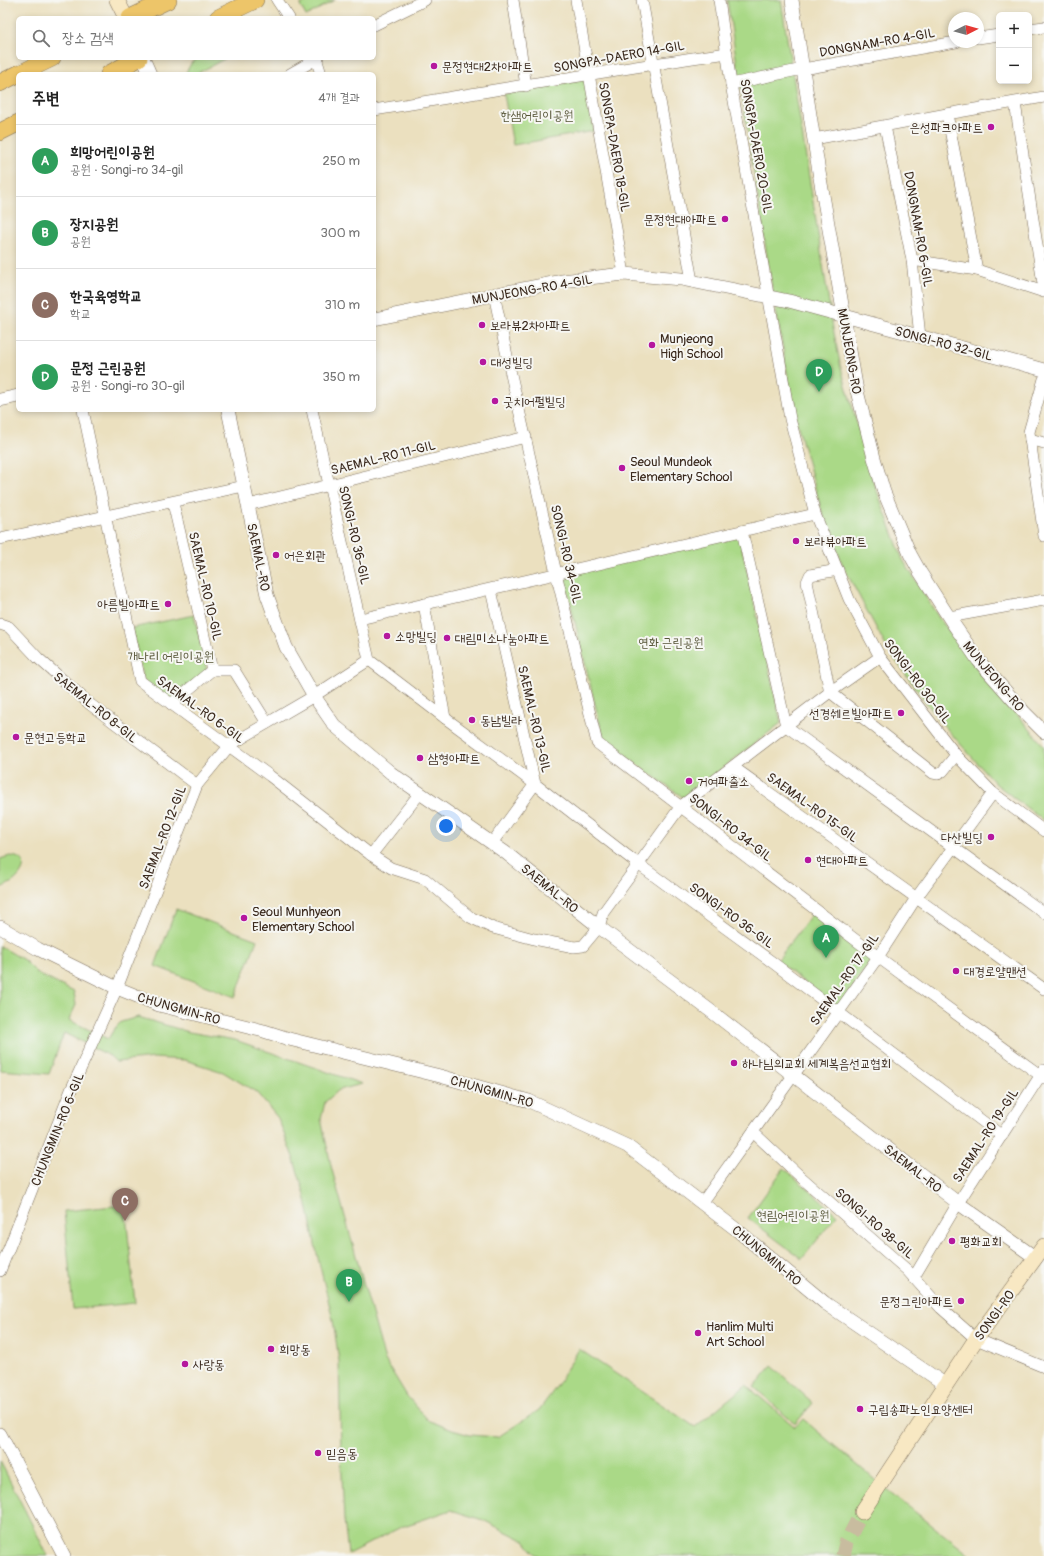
<!DOCTYPE html>
<html lang="ko">
<head>
<meta charset="utf-8">
<style>
	body { margin:0; font-family:Pangolin,"Poor Story",sans-serif; background:#f6f6f6; color:#222 }
	.controls { position:absolute; right:12px; top:12px; display:grid; overflow:hidden; border-radius:6px; box-shadow:0 2px 6px #0003 }
	.controls button { width:36px; height:36px; display:grid; place-items:center; padding:0; border:0; border-bottom:1px solid #e0e0e0; background:#fff; color:#222; font:20px sans-serif }
	.compass { position:absolute; left:948px; top:12px; width:36px; height:36px; border-radius:50%; background:#fff; box-shadow:0 2px 6px #0003; rotate:84deg }
	.you { position:absolute; left:446px; top:826px; width:14px; height:14px; margin:-10px; border:3px solid #fff; border-radius:50%; background:#1a73e8; box-shadow:0 0 0 6px #1a73e833 }
	.badge { display:grid; place-items:center; width:26px; height:26px; border-radius:50%; background:#7c3aed; color:#fff; font-size:13px; font-weight:700 }
	.pin { position:absolute; translate:-50% -33px; filter:drop-shadow(0 1px 2px #0008) }
	.pin::after { content:''; position:absolute; top:21px; width:14px; height:12px; background:inherit; clip-path:polygon(0 0,100% 0,50% 100%) }
	.list { margin:0; padding:0; list-style:none }
	h2 { display:flex; justify-content:space-between; align-items:center; height:52px; margin:0; padding:0 16px; font-size:17px }
	h2 small { font-size:13px; font-weight:400; color:#767676 }
	.list li { display:grid; grid-template-columns:26px 1fr auto; gap:12px; align-items:center; box-sizing:border-box; height:72px; padding:0 16px; border-top:1px solid #e0e0e0 }
	.list b { display:block; font-size:15px; white-space:nowrap }
	.list p { margin:0; font-size:13px; white-space:nowrap; color:#767676 }
	.list em { font-size:13px; font-style:normal; color:#767676 }
	.icon { flex:none; width:22px; height:22px; fill:none; stroke:currentColor; stroke-width:2; stroke-linecap:round; stroke-linejoin:round }
	.map { position:relative; flex:none; width:1044px; height:1556px; overflow:hidden }
	.search { position:absolute; background:#fff; box-shadow:0 2px 6px #0003; left:16px; top:16px; width:360px; height:44px; display:flex; align-items:center; gap:10px; box-sizing:border-box; padding:0 14px; border-radius:6px; color:#767676; font-size:15px }
	.panel { position:absolute; background:#fff; box-shadow:0 2px 6px #0003; left:16px; top:72px; width:360px; height:340px; border-radius:6px }
	.map>svg:first-child { display:block }
	.green { fill:#aad987; stroke:#728252 }
	.lines { fill:none; stroke-linecap:round; stroke-linejoin:round }
	.secondary-tunnel { stroke:#c8bc9f; stroke-width:15; stroke-dasharray:15 8; stroke-linecap:butt }
	.minor-casing { stroke:#796a56; stroke-width:12 }
	.tertiary-casing { stroke:#796a56; stroke-width:14 }
	.secondary-casing { stroke:#796a56; stroke-width:16 }
	.primary-casing { stroke:#796a56; stroke-width:18 }
	.minor { stroke:#fff; stroke-width:11 }
	.tertiary { stroke:#fff; stroke-width:13 }
	.secondary { stroke:#f8e8c3; stroke-width:15 }
	.primary { stroke:#edc569; stroke-width:17 }
	.poi-dot { fill:#b5179e; stroke:#f6f6f2; stroke-width:1.5 }
	.labels { text-anchor:middle; stroke-width:4; stroke-linejoin:round; paint-order:stroke }
	.street-label { font-size:13px; fill:#3b2a1e; stroke:#f6f6f2 }
	.poi-label { font-size:13px; fill:#3b2a1e; stroke:#f6f6f2; text-anchor:start }
	.park-label { font-size:13px; fill:#575638; stroke:#f6f6f2 }
</style>
</head>
<body>
<div class="map">
<svg width="1044" height="1556" viewBox="0 0 1044 1556">
	<rect width="100%" height="100%" fill="#f6f6f2"/>
	<filter id="ink" filterUnits="userSpaceOnUse"><feTurbulence type="fractalNoise" baseFrequency=".025" numOctaves="2"/><feDisplacementMap in="SourceGraphic" scale="8" xChannelSelector="R" yChannelSelector="G"/><feConvolveMatrix kernelMatrix="1 2 1 2 8 2 1 2 1" color-interpolation-filters="sRGB"/></filter>
	<filter id="wash" filterUnits="userSpaceOnUse"><feTurbulence type="fractalNoise" baseFrequency=".012" numOctaves="4" result="noise"/><feDisplacementMap in="SourceGraphic" scale="16" xChannelSelector="R" yChannelSelector="G"/><feGaussianBlur stdDeviation="0.9" result="paint"/><feColorMatrix in="noise" values="0 0 0 0 0 0 0 0 0 0 0 0 0 0 0 0 0 1.4 0 .05"/><feComposite in="paint" operator="in"/></filter>
	<g filter="url(#wash)">
		<rect width="100%" height="100%" fill="#ebe0bf"/>
		<g class="green">
			<polygon points="308,0 335,0 306,16 300,5"/>
			<polygon points="727,0 781,0 833,328 841,368 874,483 903,560 939,618 975,665 1044,746 1044,821 996,784 939,720 888,650 844,568 822,512 795,416 772,288"/>
			<polygon points="199,58 226,58 196,74 185,74 192,62"/>
			<polygon points="585,79 594,131 513,145 504,94"/>
			<polygon points="739,535 781,723 684,798 604,741 563,573"/>
			<polygon points="194,615 207,670 171,700 143,680 132,628"/>
			<path d="M10,856c18,1 16,14 5,24 -5,4 -10,6 -15,8v-29z"/>
			<polygon points="176,909 257,940 235,997 155,966"/>
			<polygon points="814,911 874,956 838,1009 777,961"/>
			<polygon points="0,946 24,960 38,974 74,992 76,1005 69,1020 108,1039 114,1029 121,1022 138,1017 189,1032 235,1040 362,1084 339,1090 325,1102 321,1119 332,1170 385,1360 407,1396 428,1420 452,1430 470,1435 498,1437 539,1410 557,1386 579,1349 695,1427 746,1385 795,1427 803,1419 881,1485 971,1556 537,1556 525,1541 483,1520 451,1510 401,1527 348,1554 344,1520 341,1454 339,1361 333,1320 317,1254 305,1195 293,1157 278,1118 256,1092 223,1072 185,1060 154,1058 116,1062 110,1056 64,1033 49,1074 0,1070"/>
			<polygon points="784,1168 837,1215 802,1259 748,1218"/>
			<polygon points="125,1205 135,1303 73,1309 64,1211"/>
			<polygon points="772,1366 813,1403 795,1424 754,1387"/>
			<polygon points="0,1461 47,1554 48,1556 0,1556"/>
		</g>
	</g>
	<g filter="url(#ink)">
		<g class="lines">
			<polyline class="secondary-tunnel" points="843,1556 846,1543 862,1512"/>
			<defs>
				<g id="minor">
					<polyline points="277,0 289,18"/>
					<polyline points="513,0 526,86"/>
					<polyline points="576,0 624,274"/>
					<polyline points="642,0 692,281"/>
					<polyline points="719,0 731,84 790,419 815,514 849,599 880,657 956,755 993,793 1044,831"/>
					<polyline points="374,25 425,0"/>
					<polyline points="1029,29 1044,27"/>
					<polyline points="978,38 999,35"/>
					<polyline points="316,58 321,74"/>
					<polyline points="290,74 318,58"/>
					<polyline points="731,84 803,69 956,42"/>
					<polyline points="1015,103 1044,290"/>
					<path d="M374,110c118,-19 235,-40 353,-57"/>
					<polyline points="947,114 977,270"/>
					<polyline points="885,126 912,260 920,337"/>
					<polyline points="814,139 947,114 1044,97"/>
					<polyline points="912,260 977,270 1044,292"/>
					<polyline points="494,294 510,370 556,573 597,743 878,957 1044,1078"/>
					<polyline points="1044,379 1029,432 1044,536"/>
					<polyline points="83,410 140,681 270,776 371,855 420,793"/>
					<polyline points="312,410 369,660 445,718 535,784 638,864 772,962 1002,1136"/>
					<polyline points="1030,439 1044,443"/>
					<polyline points="248,505 526,437"/>
					<polyline points="742,531 786,726 1044,913"/>
					<polyline points="0,539 244,486"/>
					<polyline points="838,570 810,575 807,582 830,692 933,773 938,774 943,771 956,755"/>
					<polyline points="491,590 535,784 492,843"/>
					<polyline points="424,604 445,718"/>
					<polyline points="949,617 1044,600"/>
					<polyline points="360,619 815,514"/>
					<polyline points="0,624 9,627 38,658 91,705 197,785"/>
					<polyline points="212,670 234,670 267,723"/>
					<polyline points="171,704 212,670 173,503"/>
					<polyline points="733,767 1044,989"/>
					<polyline points="371,855 391,868 425,879 470,917 493,928 534,939 574,947 583,946 599,927 603,913 681,806 830,692 880,657"/>
					<polyline points="753,1132 802,1178 907,1270 941,1308 976,1339 1044,1367"/>
					<polyline points="702,1203 878,957 916,898 993,793"/>
					<polyline points="0,1271 71,1090 117,988 197,785 230,745 314,696 369,660"/>
					<polyline points="914,1277 958,1203 1044,1070"/>
				</g>
				<g id="tertiary">
					<polyline points="792,0 819,172 857,391 874,458 884,492 910,554 920,572 952,622 978,660 1024,712 1044,732"/>
					<polyline points="143,58 150,74"/>
					<polyline points="374,319 562,281 624,274 681,279 789,301 1044,370"/>
					<polyline points="0,400 18,396"/>
					<polyline points="228,410 267,595 286,647 314,696 334,725 391,773 506,853 599,927 712,1012 958,1203 1036,1258"/>
					<polyline points="0,927 38,949 117,988 159,1005 264,1031 289,1039 440,1076 529,1101 627,1146 737,1230 825,1303 946,1385"/>
					<polyline points="0,1434 64,1556"/>
				</g>
				<g id="secondary">
					<polyline points="117,0 126,18"/>
					<polyline points="862,1512 976,1339 1044,1246"/>
				</g>
				<g id="primary">
					<polyline points="130,18 168,0"/>
					<polyline points="218,18 255,0"/>
					<polyline points="19,74 52,58"/>
					<polyline points="109,74 139,58"/>
					<polyline points="0,83 18,74"/>
					<polyline points="0,132 18,123"/>
				</g>
			</defs>
			<use href="#minor" class="minor-casing"/>
			<use href="#tertiary" class="tertiary-casing"/>
			<use href="#secondary" class="secondary-casing"/>
			<use href="#primary" class="primary-casing"/>
			<use href="#minor" class="minor"/>
			<use href="#tertiary" class="tertiary"/>
			<use href="#secondary" class="secondary"/>
			<use href="#primary" class="primary"/>
		</g>
	</g>
	<g class="poi-dot">
		<circle cx="434" cy="66" r="4"/>
		<circle cx="991" cy="127" r="4"/>
		<circle cx="725" cy="219" r="4"/>
		<circle cx="482" cy="325" r="4"/>
		<circle cx="652" cy="345" r="4"/>
		<circle cx="483" cy="362" r="4"/>
		<circle cx="495" cy="401" r="4"/>
		<circle cx="622" cy="468" r="4"/>
		<circle cx="796" cy="541" r="4"/>
		<circle cx="276" cy="555" r="4"/>
		<circle cx="168" cy="604" r="4"/>
		<circle cx="387" cy="636" r="4"/>
		<circle cx="447" cy="638" r="4"/>
		<circle cx="901" cy="713" r="4"/>
		<circle cx="472" cy="720" r="4"/>
		<circle cx="16" cy="737" r="4"/>
		<circle cx="420" cy="758" r="4"/>
		<circle cx="689" cy="781" r="4"/>
		<circle cx="991" cy="837" r="4"/>
		<circle cx="808" cy="860" r="4"/>
		<circle cx="244" cy="918" r="4"/>
		<circle cx="956" cy="971" r="4"/>
		<circle cx="734" cy="1063" r="4"/>
		<circle cx="952" cy="1241" r="4"/>
		<circle cx="961" cy="1301" r="4"/>
		<circle cx="698" cy="1333" r="4"/>
		<circle cx="271" cy="1349" r="4"/>
		<circle cx="185" cy="1364" r="4"/>
		<circle cx="860" cy="1409" r="4"/>
		<circle cx="318" cy="1453" r="4"/>
	</g>
	<g class="labels">
		<g class="street-label">
			<text transform="translate(877 42) rotate(-10)" y="5">DONGNAM-RO 4-GIL</text>
			<text transform="translate(619 56) rotate(-10)" y="5">SONGPA-DAERO 14-GIL</text>
			<text transform="translate(757 146) rotate(80)" y="5">SONGPA-DAERO 20-GIL</text>
			<text transform="translate(615 147) rotate(80)" y="5">SONGPA-DAERO 18-GIL</text>
			<text transform="translate(919 229) rotate(80)" y="5">DONGNAM-RO 6-GIL</text>
			<text transform="translate(532 289) rotate(-10)" y="5">MUNJEONG-RO 4-GIL</text>
			<text transform="translate(944 343) rotate(15)" y="5">SONGI-RO 32-GIL</text>
			<text transform="translate(850 351) rotate(80)" y="5">MUNJEONG-RO</text>
			<text transform="translate(383 457) rotate(-14)" y="5">SAEMAL-RO 11-GIL</text>
			<text transform="translate(355 535) rotate(77)" y="5">SONGI-RO 36-GIL</text>
			<text transform="translate(567 554) rotate(77)" y="5">SONGI-RO 34-GIL</text>
			<text transform="translate(259 557) rotate(78)" y="5">SAEMAL-RO</text>
			<text transform="translate(206 586) rotate(77)" y="5">SAEMAL-RO 10-GIL</text>
			<text transform="translate(994 676) rotate(50)" y="5">MUNJEONG-RO</text>
			<text transform="translate(918 681) rotate(53)" y="5">SONGI-RO 30-GIL</text>
			<text transform="translate(96 707) rotate(39)" y="5">SAEMAL-RO 8-GIL</text>
			<text transform="translate(201 709) rotate(36)" y="5">SAEMAL-RO 6-GIL</text>
			<text transform="translate(535 719) rotate(77)" y="5">SAEMAL-RO 13-GIL</text>
			<text transform="translate(813 807) rotate(36)" y="5">SAEMAL-RO 15-GIL</text>
			<text transform="translate(731 827) rotate(38)" y="5">SONGI-RO 34-GIL</text>
			<text transform="translate(162 837) rotate(-69)" y="5">SAEMAL-RO 12-GIL</text>
			<text transform="translate(550 888) rotate(39)" y="5">SAEMAL-RO</text>
			<text transform="translate(732 915) rotate(36)" y="5">SONGI-RO 36-GIL</text>
			<text transform="translate(844 979) rotate(-55)" y="5">SAEMAL-RO 17-GIL</text>
			<text transform="translate(179 1008) rotate(16)" y="5">CHUNGMIN-RO</text>
			<text transform="translate(492 1091) rotate(16)" y="5">CHUNGMIN-RO</text>
			<text transform="translate(57 1129) rotate(-68)" y="5">CHUNGMIN-RO 6-GIL</text>
			<text transform="translate(985 1135) rotate(-57)" y="5">SAEMAL-RO 19-GIL</text>
			<text transform="translate(913 1168) rotate(38)" y="5">SAEMAL-RO</text>
			<text transform="translate(875 1223) rotate(41)" y="5">SONGI-RO 38-GIL</text>
			<text transform="translate(767 1255) rotate(40)" y="5">CHUNGMIN-RO</text>
			<text transform="translate(994 1315) rotate(-54)" y="5">SONGI-RO</text>
		</g>
		<g class="poi-label">
			<text x="442" y="71">문정현대2차아파트</text>
			<text x="983" y="132" text-anchor="end">은성파크아파트</text>
			<text x="717" y="224" text-anchor="end">문정현대아파트</text>
			<text x="490" y="330">보라뷰2차아파트</text>
			<text x="660" y="343">Munjeong<tspan x="660" dy="15">High School</tspan></text>
			<text x="491" y="367">대성빌딩</text>
			<text x="503" y="406">굿치어펄빌딩</text>
			<text x="630" y="466">Seoul Mundeok<tspan x="630" dy="15">Elementary School</tspan></text>
			<text x="804" y="546">보라뷰아파트</text>
			<text x="284" y="560">어은회관</text>
			<text x="160" y="609" text-anchor="end">아름빌아파트</text>
			<text x="395" y="641">소망빌딩</text>
			<text x="455" y="643">대림미소나눔아파트</text>
			<text x="893" y="718" text-anchor="end">선경쉐르빌아파트</text>
			<text x="480" y="725">동남빌라</text>
			<text x="24" y="742">문현고등학교</text>
			<text x="428" y="763">삼형아파트</text>
			<text x="697" y="786">거여파출소</text>
			<text x="983" y="842" text-anchor="end">다산빌딩</text>
			<text x="816" y="865">현대아파트</text>
			<text x="252" y="916">Seoul Munhyeon<tspan x="252" dy="15">Elementary School</tspan></text>
			<text x="964" y="976">대경로얄맨션</text>
			<text x="742" y="1068">하나님의교회 세계복음선교협회</text>
			<text x="960" y="1246">평화교회</text>
			<text x="953" y="1306" text-anchor="end">문정그린아파트</text>
			<text x="706" y="1331">Hanlim Multi<tspan x="706" dy="15">Art School</tspan></text>
			<text x="279" y="1354">희망동</text>
			<text x="193" y="1369">사랑동</text>
			<text x="868" y="1414">구립송파노인요양센터</text>
			<text x="326" y="1458">믿음동</text>
		</g>
		<g class="park-label">
			<text x="537" y="120">한샘어린이공원</text>
			<text x="671" y="647">연화 근린공원</text>
			<text x="171" y="661">개나리 어린이공원</text>
			<text x="793" y="1220">현림어린이공원</text>
		</g>
	</g>
</svg>
<div class="controls">
<button>+</button>
<button>−</button>
</div>
<svg class="compass" viewBox="-18 -18 36 36"><path d="M0-13l5 13h-10z" fill="#e53935"/><path d="M0 13l5-13h-10z" fill="#767676"/></svg>
<div class="you"></div>
<div class="pin badge" style="left:826px;top:958px;background:#2e9e5b">A</div>
<div class="pin badge" style="left:349px;top:1302px;background:#2e9e5b">B</div>
<div class="pin badge" style="left:125px;top:1221px;background:#8d6e63">C</div>
<div class="pin badge" style="left:819px;top:392px;background:#2e9e5b">D</div>
<div class="search"><svg class="icon" aria-label="search" viewBox="0 0 24 24"><circle cx="10" cy="10" r="6"/><path d="M15 15l6 6"/></svg>장소 검색</div>
<section class="panel">
<h2>주변<small>4개 결과</small></h2>
<ul class="list">
<li><span class="badge" style="background:#2e9e5b">A</span><div><b>희망어린이공원</b><p>공원 · Songi-ro 34-gil</p></div><em>250 m</em></li>
<li><span class="badge" style="background:#2e9e5b">B</span><div><b>장지공원</b><p>공원</p></div><em>300 m</em></li>
<li><span class="badge" style="background:#8d6e63">C</span><div><b>한국육영학교</b><p>학교</p></div><em>310 m</em></li>
<li><span class="badge" style="background:#2e9e5b">D</span><div><b>문정 근린공원</b><p>공원 · Songi-ro 30-gil</p></div><em>350 m</em></li>
</ul>
</section>
</div>
</body>
</html>
